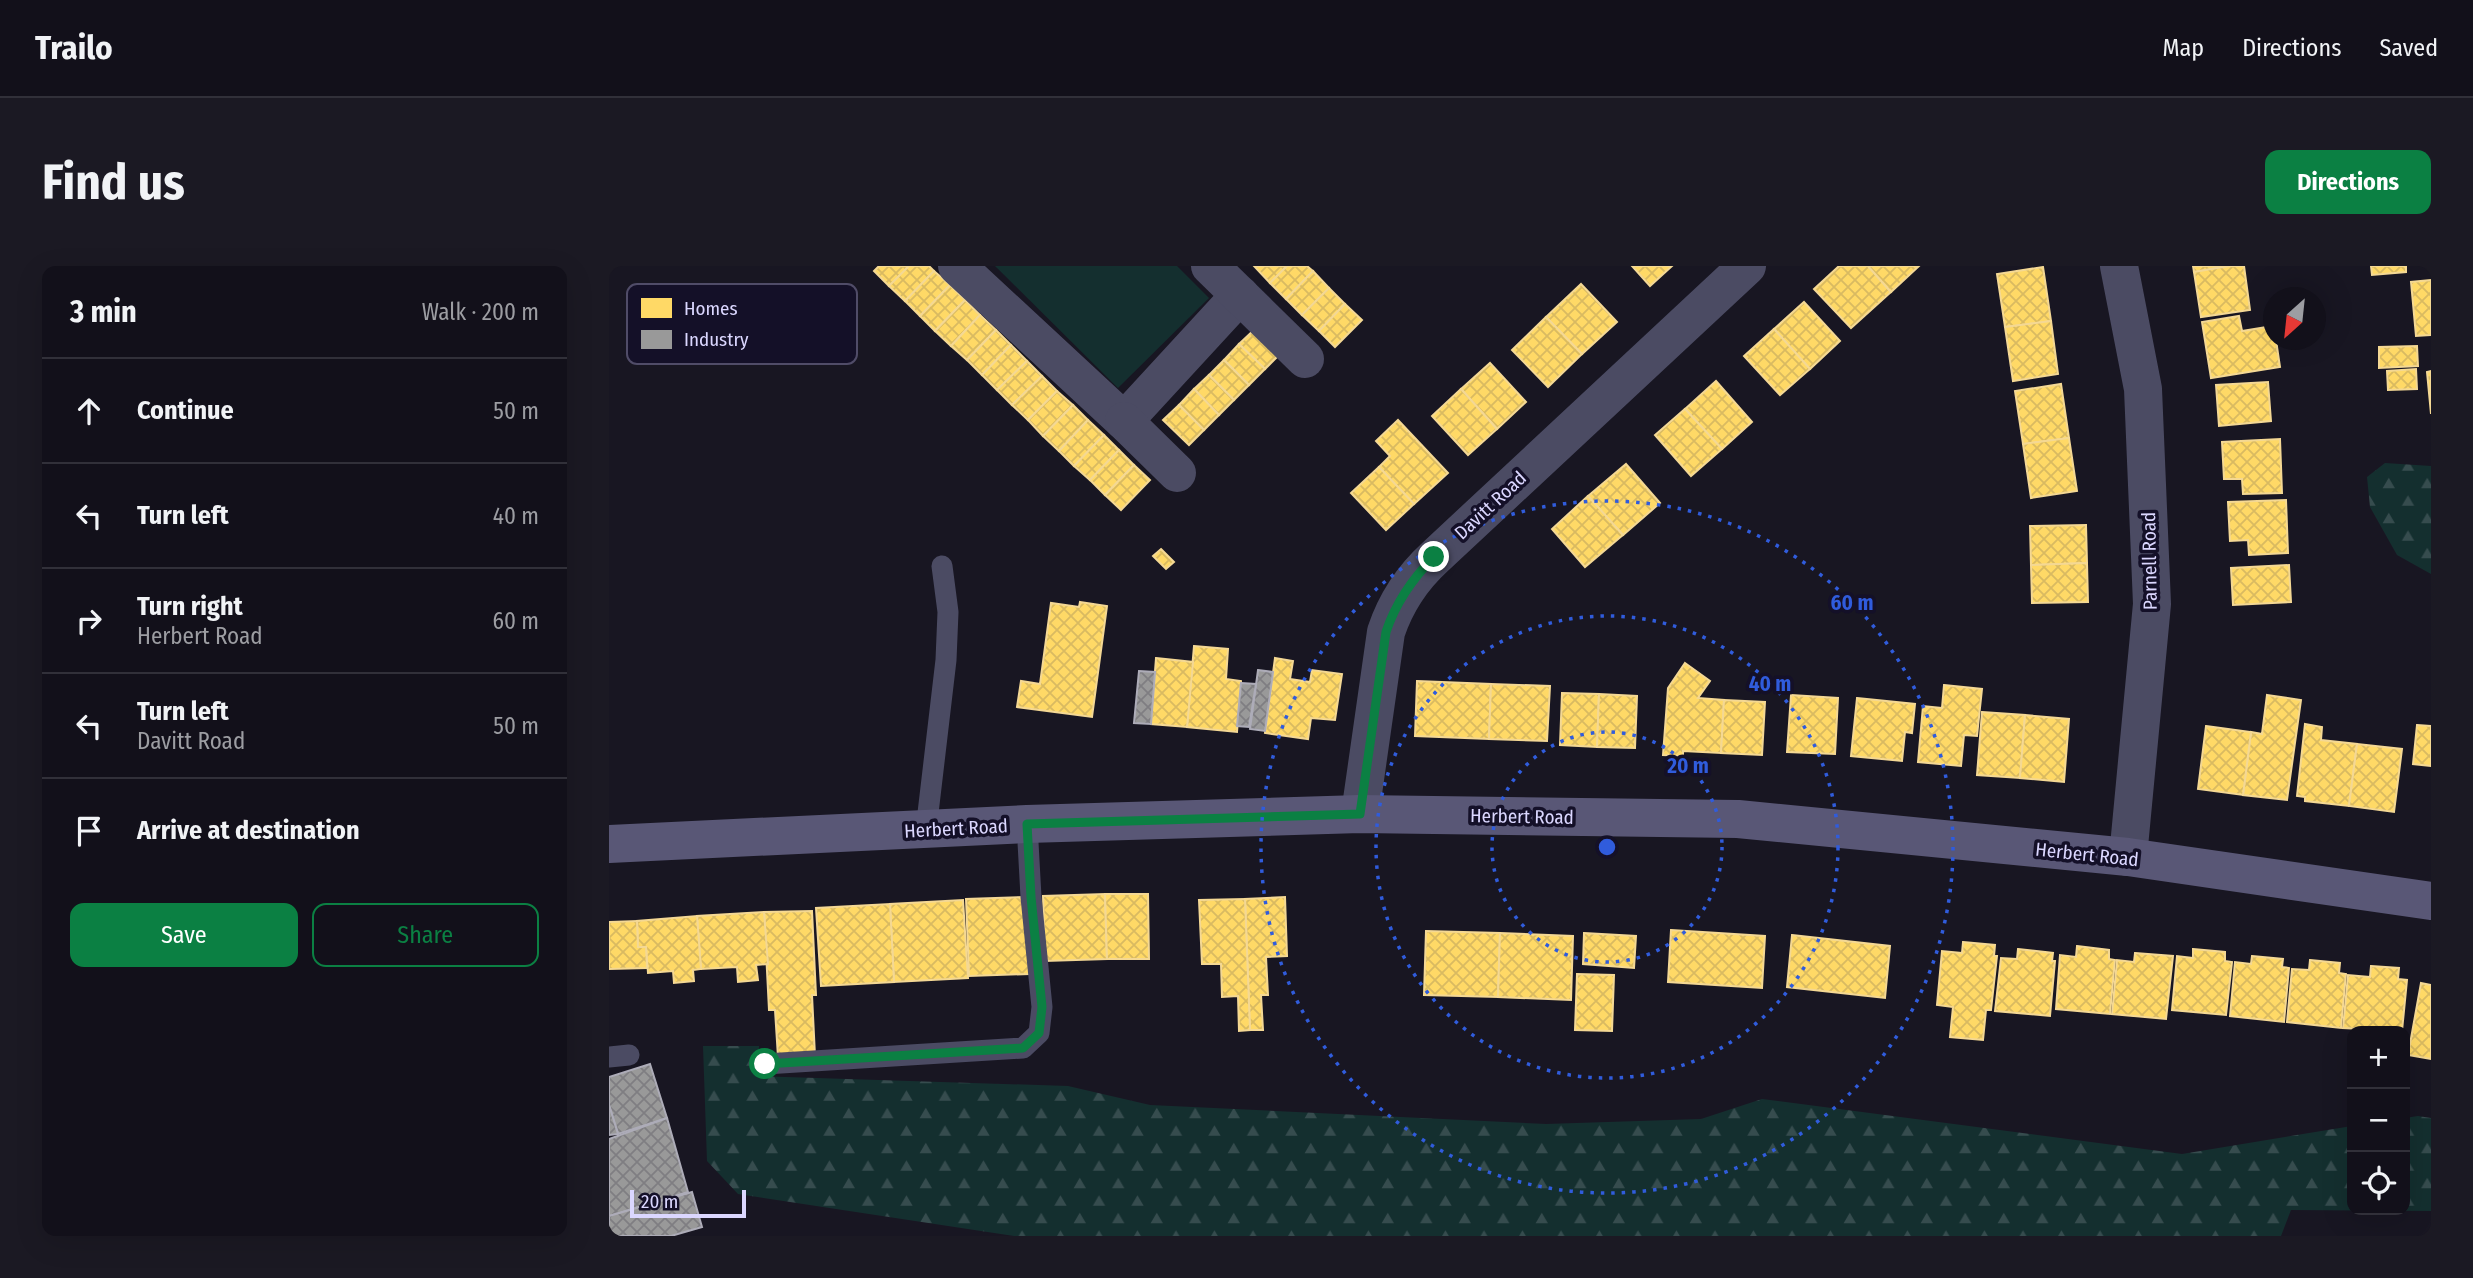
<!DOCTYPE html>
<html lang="en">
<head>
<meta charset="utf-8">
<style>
	body { margin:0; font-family:"Fira Sans Condensed",sans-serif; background:#1b1923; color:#f1f3f6 }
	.controls { position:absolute; right:21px; bottom:21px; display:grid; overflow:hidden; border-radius:14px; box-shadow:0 7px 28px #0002 }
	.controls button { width:63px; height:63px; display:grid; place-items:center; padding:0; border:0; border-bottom:2px solid #313039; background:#12101a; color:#f1f3f6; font:35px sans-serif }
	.compass { position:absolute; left:1654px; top:21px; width:63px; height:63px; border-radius:50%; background:#12101a; box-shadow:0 7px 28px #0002; rotate:207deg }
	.scale { position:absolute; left:21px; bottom:18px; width:116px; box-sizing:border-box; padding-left:7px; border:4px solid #dbd7ff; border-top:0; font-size:19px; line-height:24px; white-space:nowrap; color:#dbd7ff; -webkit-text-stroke:5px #141028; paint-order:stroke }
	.stop { position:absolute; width:21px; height:21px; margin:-16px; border:5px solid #0b8043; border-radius:50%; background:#fff }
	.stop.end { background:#0b8043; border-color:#fff; box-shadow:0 2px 7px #0008 }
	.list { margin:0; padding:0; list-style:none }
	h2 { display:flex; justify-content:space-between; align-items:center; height:91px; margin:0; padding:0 28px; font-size:30px }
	h2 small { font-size:23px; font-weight:400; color:#9c9da2 }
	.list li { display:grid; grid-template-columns:46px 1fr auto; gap:21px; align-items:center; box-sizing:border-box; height:105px; padding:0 28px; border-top:2px solid #313039 }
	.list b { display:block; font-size:26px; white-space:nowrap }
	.list p { margin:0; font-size:23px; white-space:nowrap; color:#9c9da2 }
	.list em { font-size:23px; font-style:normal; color:#9c9da2 }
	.actions { display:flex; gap:14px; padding:21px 28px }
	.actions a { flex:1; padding:16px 0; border:2px solid #0b8043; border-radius:14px; text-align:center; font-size:24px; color:#0b8043 }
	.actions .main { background:#0b8043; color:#fff }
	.icon { flex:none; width:38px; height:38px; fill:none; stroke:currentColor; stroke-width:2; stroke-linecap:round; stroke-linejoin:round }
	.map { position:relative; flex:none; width:1822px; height:970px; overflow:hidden; border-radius:14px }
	header { display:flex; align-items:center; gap:42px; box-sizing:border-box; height:98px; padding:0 35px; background:#12101a; border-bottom:2px solid #313039 }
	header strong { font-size:33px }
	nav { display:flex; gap:38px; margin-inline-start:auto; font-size:24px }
	.intro { display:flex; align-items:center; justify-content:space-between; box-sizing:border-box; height:168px; padding:0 42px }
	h1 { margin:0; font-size:49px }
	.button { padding:18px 32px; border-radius:14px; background:#0b8043; color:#fff; font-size:24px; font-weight:700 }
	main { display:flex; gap:42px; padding:0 42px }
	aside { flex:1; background:#12101a; border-radius:14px; box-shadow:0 7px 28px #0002 }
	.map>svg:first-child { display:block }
	.grass { fill:#142f2f }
	.forest { fill:url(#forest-firs) }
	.homes { fill:url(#homes-cross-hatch); stroke:#f4d894; stroke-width:2 }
	.industry { fill:url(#industry-cross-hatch); stroke:#adacb8; stroke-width:2 }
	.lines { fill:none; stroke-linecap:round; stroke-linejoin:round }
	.lane { stroke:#4b4b63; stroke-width:21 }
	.street { stroke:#4b4b63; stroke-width:38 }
	.secondary { stroke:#595776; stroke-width:38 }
	.route { stroke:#0b8043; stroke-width:9 }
	.ring { fill:none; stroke:#305cdc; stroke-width:3.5; stroke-dasharray:3.5 7 }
	.labels { text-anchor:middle; stroke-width:7; stroke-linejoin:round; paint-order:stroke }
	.street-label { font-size:19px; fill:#dbd7ff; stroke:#141028 }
	.key { fill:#141028; stroke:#504c68; stroke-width:2 }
	.key-label { font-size:19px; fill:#dbd7ff }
	.centre { fill:#305cdc; stroke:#141028; stroke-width:3.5 }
	.ring-label { font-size:21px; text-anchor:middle; font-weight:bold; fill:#305cdc; stroke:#141028; stroke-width:7; stroke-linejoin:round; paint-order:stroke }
</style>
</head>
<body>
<header>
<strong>Trailo</strong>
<nav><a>Map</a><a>Directions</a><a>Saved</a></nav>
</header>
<div class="intro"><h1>Find us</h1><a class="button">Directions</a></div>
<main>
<aside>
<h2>3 min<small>Walk · 200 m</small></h2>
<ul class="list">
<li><svg class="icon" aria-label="ahead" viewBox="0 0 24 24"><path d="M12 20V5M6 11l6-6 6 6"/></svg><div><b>Continue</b></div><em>50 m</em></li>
<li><svg class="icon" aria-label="left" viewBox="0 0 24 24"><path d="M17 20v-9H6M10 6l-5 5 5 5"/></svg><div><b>Turn left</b></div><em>40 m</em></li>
<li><svg class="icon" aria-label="right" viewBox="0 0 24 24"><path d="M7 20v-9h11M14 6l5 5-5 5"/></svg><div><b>Turn right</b><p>Herbert Road</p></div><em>60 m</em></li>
<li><svg class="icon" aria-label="left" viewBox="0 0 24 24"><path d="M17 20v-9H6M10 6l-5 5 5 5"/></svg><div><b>Turn left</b><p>Davitt Road</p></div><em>50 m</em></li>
<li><svg class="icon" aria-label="arrive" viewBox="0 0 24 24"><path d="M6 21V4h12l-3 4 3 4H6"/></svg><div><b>Arrive at destination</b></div></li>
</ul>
<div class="actions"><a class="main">Save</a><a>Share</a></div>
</aside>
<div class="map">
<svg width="1822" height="970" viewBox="0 0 1822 970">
	<defs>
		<pattern id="forest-firs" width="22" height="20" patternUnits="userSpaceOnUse" patternTransform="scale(1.75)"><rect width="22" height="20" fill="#142f2f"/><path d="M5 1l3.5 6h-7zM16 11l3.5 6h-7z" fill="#364c4e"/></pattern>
		<pattern id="homes-cross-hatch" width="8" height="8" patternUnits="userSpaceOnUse" patternTransform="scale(1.75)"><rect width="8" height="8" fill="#ffd966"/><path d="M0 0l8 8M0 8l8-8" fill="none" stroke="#d9ba61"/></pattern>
		<pattern id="industry-cross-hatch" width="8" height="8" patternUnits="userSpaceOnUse" patternTransform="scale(1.75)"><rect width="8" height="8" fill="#999"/><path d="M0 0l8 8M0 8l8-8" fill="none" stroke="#7f7e82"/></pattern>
	</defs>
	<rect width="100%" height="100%" fill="#181622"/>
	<polygon class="grass" points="386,0 568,0 600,32 509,122"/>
	<g class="forest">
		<polygon points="1776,197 1822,200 1822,308 1788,289 1761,241 1758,211"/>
		<polygon points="94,780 150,780 149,810 459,820 541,839 937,858 1092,853 1153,833 1573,888 1743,860 1743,944 1796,944 1796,852 1809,850 1822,852 1822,945 1682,944 1672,970 405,970 129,928 98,895"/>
	</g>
	<g class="homes">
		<polygon points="270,0 300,0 280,20 265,5"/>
		<polygon points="300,0 320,0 325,5 296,35 280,20"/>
		<polygon points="645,0 678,0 661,17"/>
		<polygon points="678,0 698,0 704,5 677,33 661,17"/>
		<polygon points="1023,0 1063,0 1041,20"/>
		<polygon points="1230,0 1259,0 1282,26 1242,62 1205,23"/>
		<polygon points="1259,0 1310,0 1282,26"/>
		<polygon points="1584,0 1620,0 1585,6"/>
		<polygon points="1620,0 1635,0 1641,44 1592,51 1585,6"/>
		<polygon points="1762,0 1797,0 1797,6 1763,9"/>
		<polygon points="1434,1 1442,55 1396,61 1388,8"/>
		<polygon points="325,5 341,19 311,50 296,35"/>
		<polygon points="704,5 720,22 693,49 677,33"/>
		<polygon points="1822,14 1822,69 1807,70 1802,16"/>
		<polygon points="972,18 1008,56 973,88 937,51"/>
		<polygon points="341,19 356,34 326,65 311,50"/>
		<polygon points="720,22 736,38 710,65 693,49"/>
		<polygon points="356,34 371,49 342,80 326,65"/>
		<polygon points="1195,36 1231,75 1201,103 1165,63"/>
		<polygon points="736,38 753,54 726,81 710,65"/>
		<polygon points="371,49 387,64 358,94 342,80"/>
		<polygon points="1630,50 1633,65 1664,60 1664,74 1667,74 1671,101 1602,112 1593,56"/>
		<polygon points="937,51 973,88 939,121 903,84"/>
		<polygon points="1442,55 1449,108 1404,115 1396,61"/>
		<polygon points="646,63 671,88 656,103 630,78"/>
		<polygon points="1165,63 1201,103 1171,129 1135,90"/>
		<polygon points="387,64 402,79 373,109 358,94"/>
		<polygon points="630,78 656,103 640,119 615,94"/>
		<polygon points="402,79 418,95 388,124 373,109"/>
		<polygon points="1808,80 1809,100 1770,102 1770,81"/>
		<polygon points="615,94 640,119 625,134 600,109"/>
		<polygon points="418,95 433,110 403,139 388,124"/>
		<polygon points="881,97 917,136 888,163 852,123"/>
		<polygon points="1807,103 1808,123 1779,124 1778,105"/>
		<polygon points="1822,105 1822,148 1818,106"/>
		<polygon points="600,109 625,134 610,149 585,123"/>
		<polygon points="433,110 448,125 419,154 403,139"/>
		<polygon points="1107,115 1143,156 1113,183 1076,143"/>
		<polygon points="1659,116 1662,155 1610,160 1607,119"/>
		<polygon points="1452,118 1460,172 1414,178 1406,125"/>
		<polygon points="585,123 610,149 595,164 570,139"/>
		<polygon points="852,123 888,163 859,189 823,150"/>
		<polygon points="448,125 464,139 434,170 419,154"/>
		<polygon points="464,139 479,154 450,185 434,170"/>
		<polygon points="570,139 595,164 580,179 554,154"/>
		<polygon points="1076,143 1113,183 1082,210 1046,169"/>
		<polygon points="479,154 495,169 465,200 450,185"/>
		<polygon points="789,154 839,207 805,238 770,201 781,190 767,175"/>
		<polygon points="495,169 510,184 481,214 465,200"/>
		<polygon points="1460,172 1468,225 1422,232 1414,178"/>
		<polygon points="1671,173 1673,227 1634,228 1633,213 1615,213 1613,176"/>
		<polygon points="510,184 525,199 496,229 481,214"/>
		<polygon points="1017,198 1051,237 1014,269 979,230"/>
		<polygon points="525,199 541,214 512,244 496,229"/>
		<polygon points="770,201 805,238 777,264 742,227"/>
		<polygon points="979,230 1014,269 976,301 943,263"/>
		<polygon points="1677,234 1679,287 1640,289 1639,274 1621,275 1619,236"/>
		<polygon points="1477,259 1478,297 1422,299 1421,260"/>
		<polygon points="552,283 565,296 557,303 544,290"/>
		<polygon points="1478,297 1479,336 1423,337 1422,299"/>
		<polygon points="1680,299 1682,336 1624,339 1622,302"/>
		<polygon points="471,336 498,340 483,451 408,441 412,415 431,418 442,337 470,341"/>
		<polygon points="585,380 619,383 617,413 632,415 628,466 578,461"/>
		<polygon points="547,392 584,396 578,461 542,458"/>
		<polygon points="666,392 684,395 681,413 701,416 703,404 733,408 726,454 702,452 699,473 656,467"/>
		<polygon points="1076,397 1101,415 1089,432 1115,434 1112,487 1074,485 1074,490 1054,489 1059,422"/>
		<polygon points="808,415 882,418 880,473 806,470"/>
		<polygon points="882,418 941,420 938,475 880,473"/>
		<polygon points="1335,419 1373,423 1368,470 1355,469 1352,500 1309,496 1314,440 1333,442"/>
		<polygon points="953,427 990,428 988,481 951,479"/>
		<polygon points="990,428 1028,430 1026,482 988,481"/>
		<polygon points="1182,429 1229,432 1226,488 1178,486"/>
		<polygon points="1658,429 1692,434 1678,534 1634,529 1642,466 1653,468"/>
		<polygon points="1248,432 1306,438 1303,467 1296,466 1293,495 1242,490"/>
		<polygon points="1115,434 1156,436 1153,489 1112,487"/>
		<polygon points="1373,446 1416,449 1411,512 1368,509"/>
		<polygon points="1416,449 1460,453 1455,516 1411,512"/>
		<polygon points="1696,458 1713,461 1712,474 1748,478 1740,540 1696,535 1696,531 1688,530"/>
		<polygon points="1808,459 1822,460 1822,500 1804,498"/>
		<polygon points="1597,460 1642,466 1634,529 1589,523"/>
		<polygon points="1748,478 1793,483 1785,546 1740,540"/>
		<polygon points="496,628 498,693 436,695 434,630"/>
		<polygon points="496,628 539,628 540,693 498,693"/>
		<polygon points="417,631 420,708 360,710 357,633"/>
		<polygon points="676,631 678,690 657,691 659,729 652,729 654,764 641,764 636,633"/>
		<polygon points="636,633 641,764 630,765 629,730 613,731 612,698 593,698 590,634"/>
		<polygon points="354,634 359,712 285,716 281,638"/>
		<polygon points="281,638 285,716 212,720 207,642"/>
		<polygon points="203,645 207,729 203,729 206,790 169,791 166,744 160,744 155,646"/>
		<polygon points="155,646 159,698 147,699 149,714 129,716 128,701 92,703 88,650"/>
		<polygon points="88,650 92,703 84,704 85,715 65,717 64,705 39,707 37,681 29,681 28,655"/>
		<polygon points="28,655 29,681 37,681 38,702 0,703 0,656"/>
		<polygon points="1062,664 1156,670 1153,722 1059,716"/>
		<polygon points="817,665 891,667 889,731 815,729"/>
		<polygon points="891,667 964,670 962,734 889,731"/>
		<polygon points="975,667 1027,670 1025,702 974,698"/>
		<polygon points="1183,669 1281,680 1276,732 1178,721"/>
		<polygon points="1354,676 1386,679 1385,690 1388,690 1382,744 1377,744 1374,774 1341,771 1344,741 1328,739 1333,685 1353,687"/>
		<polygon points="1468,680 1500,684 1500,693 1506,694 1501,748 1447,743 1451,689 1467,691"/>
		<polygon points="1409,683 1444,687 1443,695 1446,695 1441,750 1386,745 1392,692 1408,693"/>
		<polygon points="1584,683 1616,686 1616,695 1623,696 1617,749 1563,744 1568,690 1584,692"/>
		<polygon points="1526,687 1564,690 1557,753 1503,748 1508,694 1525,696"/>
		<polygon points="1643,690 1674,693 1673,701 1680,702 1675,756 1621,750 1626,696 1642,698"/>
		<polygon points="1701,694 1731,697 1730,707 1737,708 1732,762 1678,756 1683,703 1700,704"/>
		<polygon points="1762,700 1790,702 1789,713 1798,714 1793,765 1734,762 1739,709 1761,711"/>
		<polygon points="968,708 1005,709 1003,765 966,764"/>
		<polygon points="1812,717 1822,719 1822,793 1799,789"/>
	</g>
	<g class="industry">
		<polygon points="649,404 664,406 656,465 641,463"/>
		<polygon points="530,405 546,406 542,458 525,457"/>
		<polygon points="632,417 647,418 640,461 628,460"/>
		<polygon points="41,798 58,852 9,868 0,839 0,811"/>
		<polygon points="0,839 9,868 0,869"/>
		<polygon points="58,852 79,926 0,950 0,873"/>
		<polygon points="83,926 93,961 62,970 0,970 0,950"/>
	</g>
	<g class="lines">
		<g class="lane">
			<polyline points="317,564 337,394 339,346 333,300"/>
			<polyline points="0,791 20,789"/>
			<polyline points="156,798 414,782 430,767 433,741 422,631 418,558"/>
		</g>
		<g class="street">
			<polyline points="348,0 515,155 631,29"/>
			<polyline points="601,0 696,93"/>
			<polyline points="1510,0 1534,123 1543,338 1519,591"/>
			<polyline points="515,155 568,207"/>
			<path d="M751,548l26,-182c10,-30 26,-54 49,-75l312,-291"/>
		</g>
		<polyline class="secondary" points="0,578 418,558 751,548 1129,553 1519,591 1822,635"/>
	</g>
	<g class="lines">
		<path class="route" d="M156,798l258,-16 16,-15 3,-26 -11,-110 -4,-73 333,-10 26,-182c10,-30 26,-53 48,-75"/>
	</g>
	<g class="ring">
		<circle cx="998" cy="581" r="115"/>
		<circle cx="998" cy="581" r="231"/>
		<circle cx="998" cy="581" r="346"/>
	</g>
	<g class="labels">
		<g class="street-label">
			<text transform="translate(881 239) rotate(-43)" y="7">Davitt Road</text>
			<text transform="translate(1540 295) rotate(-91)" y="7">Parnell Road</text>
			<text transform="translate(913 550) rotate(1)" y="7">Herbert Road</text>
			<text transform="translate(347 562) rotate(-3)" y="7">Herbert Road</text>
			<text transform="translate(1478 588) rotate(6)" y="7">Herbert Road</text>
		</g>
	</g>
	<rect x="18" y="18" width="230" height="80" rx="10" class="key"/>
	<rect x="32" y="32" width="31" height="20" fill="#ffd966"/>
	<rect x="32" y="64" width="31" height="19" fill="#999"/>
	<g class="key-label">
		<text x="75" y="49">Homes</text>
		<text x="75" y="80">Industry</text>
	</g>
	<circle cx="998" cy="581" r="10" class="centre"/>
	<g class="ring-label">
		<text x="1243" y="344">60 m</text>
		<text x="1161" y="425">40 m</text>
		<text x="1079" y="507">20 m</text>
	</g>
</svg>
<div class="controls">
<button>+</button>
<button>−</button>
<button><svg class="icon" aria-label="locate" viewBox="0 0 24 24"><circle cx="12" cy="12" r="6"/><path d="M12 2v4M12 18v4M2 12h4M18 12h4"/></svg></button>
</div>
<svg class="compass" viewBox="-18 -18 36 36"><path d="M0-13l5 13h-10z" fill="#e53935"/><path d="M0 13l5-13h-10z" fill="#9c9da2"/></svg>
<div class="scale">20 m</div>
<div class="stop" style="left:156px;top:798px"></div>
<div class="stop end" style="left:825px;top:291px"></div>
</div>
</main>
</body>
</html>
